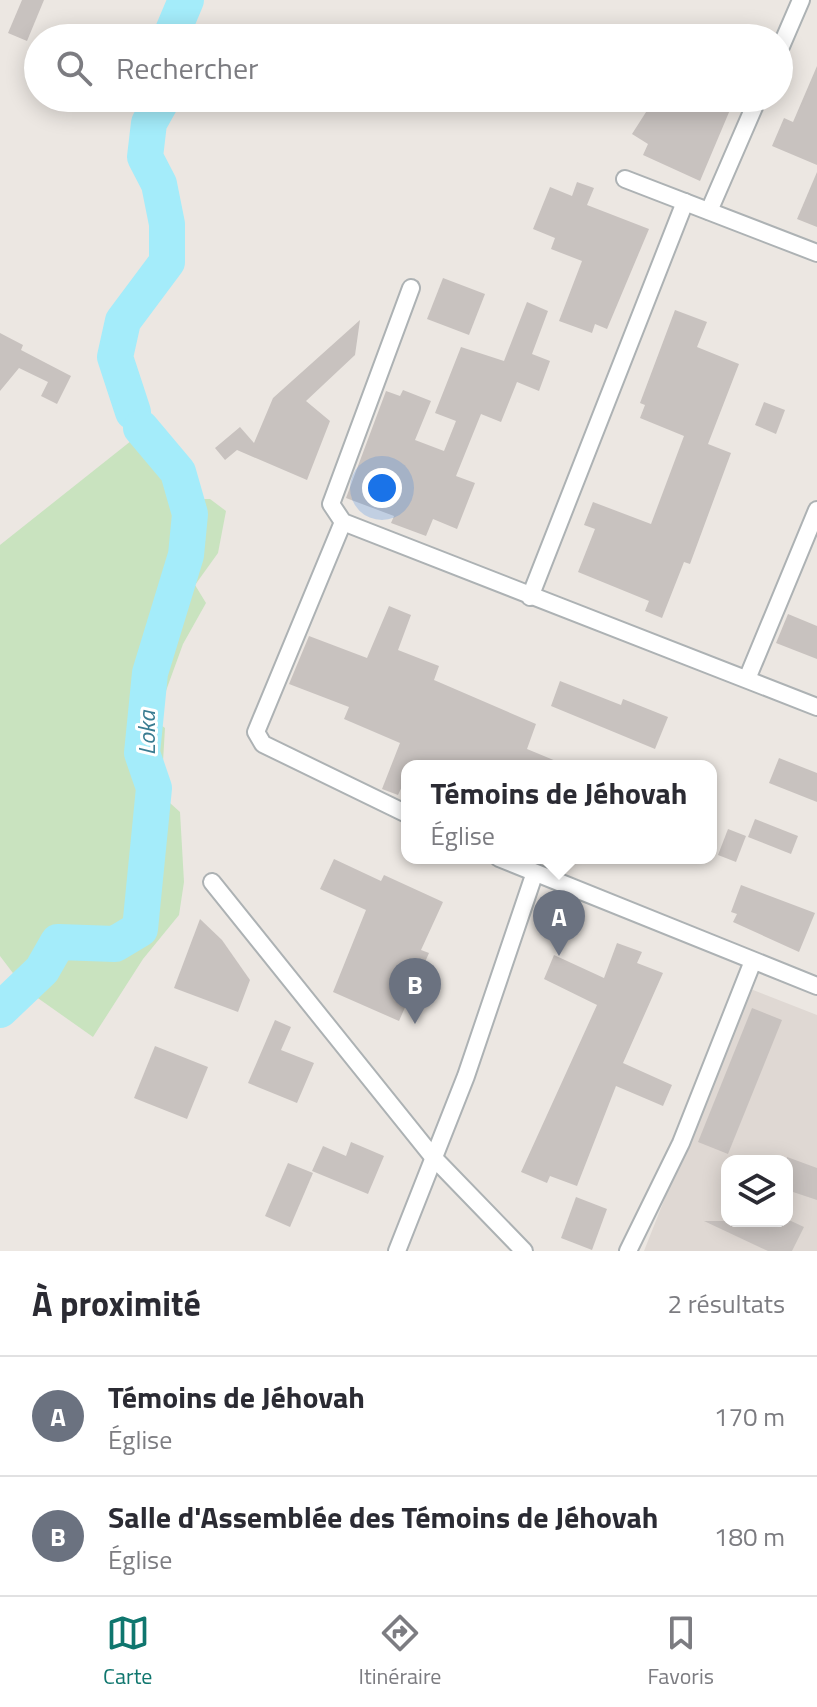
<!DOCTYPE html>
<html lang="fr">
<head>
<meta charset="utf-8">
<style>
	body { margin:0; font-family:"Titillium Web",sans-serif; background:#f7f7f7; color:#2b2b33 }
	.controls { position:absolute; right:24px; bottom:24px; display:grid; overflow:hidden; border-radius:16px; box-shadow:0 4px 20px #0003 }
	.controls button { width:72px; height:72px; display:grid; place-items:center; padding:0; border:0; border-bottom:2px solid #e1e1e2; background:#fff; color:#2b2b33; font:40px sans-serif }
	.you { position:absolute; left:382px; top:488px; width:28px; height:28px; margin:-20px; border:6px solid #fff; border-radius:50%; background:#1a73e8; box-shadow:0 0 0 12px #1a73e833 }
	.badge { display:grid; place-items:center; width:52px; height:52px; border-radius:50%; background:#0f766e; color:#fff; font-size:26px; font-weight:700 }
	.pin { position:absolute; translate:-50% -66px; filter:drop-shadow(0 2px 4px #0008) }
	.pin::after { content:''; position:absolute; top:42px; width:28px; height:24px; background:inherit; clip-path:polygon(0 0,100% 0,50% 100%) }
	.popup { position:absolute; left:401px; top:760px; width:316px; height:104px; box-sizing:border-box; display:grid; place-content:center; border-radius:16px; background:#fff; filter:drop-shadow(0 2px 6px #0005); font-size:26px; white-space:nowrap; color:#7c7c81 }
	.popup b { font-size:30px; color:#2b2b33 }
	.popup::after { content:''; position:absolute; left:50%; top:100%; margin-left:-16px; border:16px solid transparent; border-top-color:#fff }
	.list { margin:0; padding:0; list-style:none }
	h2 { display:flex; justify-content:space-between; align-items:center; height:104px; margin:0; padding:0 32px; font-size:34px }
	h2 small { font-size:26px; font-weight:400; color:#7c7c81 }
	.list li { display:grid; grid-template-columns:52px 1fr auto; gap:24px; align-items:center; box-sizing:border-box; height:120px; padding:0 32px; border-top:2px solid #e1e1e2 }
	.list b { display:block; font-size:30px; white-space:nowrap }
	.list p { margin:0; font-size:26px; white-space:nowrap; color:#7c7c81 }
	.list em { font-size:26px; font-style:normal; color:#7c7c81 }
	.icon { flex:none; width:44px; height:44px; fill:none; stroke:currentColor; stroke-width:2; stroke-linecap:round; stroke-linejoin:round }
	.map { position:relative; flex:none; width:817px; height:1251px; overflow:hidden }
	.search { position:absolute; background:#fff; box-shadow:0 4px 20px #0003; left:24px; right:24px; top:24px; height:88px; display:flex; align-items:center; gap:20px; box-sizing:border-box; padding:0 28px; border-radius:44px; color:#7c7c81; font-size:30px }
	.sheet { height:344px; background:#fff }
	nav { display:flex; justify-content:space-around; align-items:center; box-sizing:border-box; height:112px; border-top:2px solid #e1e1e2; background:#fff; font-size:22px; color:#7c7c81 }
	nav a { display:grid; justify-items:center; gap:4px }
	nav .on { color:#0f766e }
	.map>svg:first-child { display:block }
	.education { fill:#dfd8d3; fill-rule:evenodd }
	.green { fill:#c9e3bf }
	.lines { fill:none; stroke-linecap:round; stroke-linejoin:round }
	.river { stroke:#a4ecfa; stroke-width:36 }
	.building { fill:#c8c2bf }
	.minor-casing { stroke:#adb2b4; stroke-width:20 }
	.minor { stroke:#fff; stroke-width:16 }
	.labels { text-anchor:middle; stroke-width:6; stroke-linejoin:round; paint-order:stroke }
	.water-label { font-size:24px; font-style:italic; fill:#3a7c91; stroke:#fff }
</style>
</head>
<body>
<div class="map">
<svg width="817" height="1251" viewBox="0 0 817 1251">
	<rect width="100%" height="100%" fill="#ece7e2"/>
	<path class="education" d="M748,988l69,27v236h-173zM727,1161h60v60h-60z"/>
	<polygon class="green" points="136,437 185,499 210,499 226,511 218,553 195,585 206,603 183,644 155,721 165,728 161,795 180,812 184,882 179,915 143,959 93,1037 25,989 0,956 0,545"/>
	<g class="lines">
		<g class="river">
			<polyline points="170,38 186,0"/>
			<polyline points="133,412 115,357 123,321 167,262 167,224 159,184 145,157 149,123 163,98"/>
			<polyline points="0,1010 42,970 58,942 115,944 140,929 154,788 142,753 150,673 186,555 190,514 178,472 141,428"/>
		</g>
	</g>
	<g class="building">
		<polygon points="22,0 44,0 27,41 8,33"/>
		<polygon points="817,66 817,165 772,146 784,118 793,122"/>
		<polygon points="655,98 680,98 700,111 705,98 735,98 700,181 643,155 648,144 632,134"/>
		<polygon points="817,172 817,227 797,219"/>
		<polygon points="577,182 594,188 587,205 649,229 607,329 595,324 592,333 559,321 582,261 551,249 555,238 533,229 550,187 572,196"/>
		<polygon points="443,278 485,294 469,335 427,319"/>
		<polygon points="527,302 548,311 532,354 550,361 539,391 517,382 501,422 481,414 456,476 475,483 457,529 433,519 426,536 391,523 394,516 346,498 386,391 400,396 403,390 431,401 415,440 444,451 456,421 435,413 461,347 504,361"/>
		<polygon points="675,310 707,322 697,347 739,364 708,444 731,453 690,564 684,562 662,618 645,611 649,601 578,572 595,529 584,525 593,502 651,524 684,436 640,418 645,405 640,403"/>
		<polygon points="360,320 355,355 306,401 330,421 307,480 237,450 225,460 215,448 240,427 254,443 273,398"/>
		<polygon points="0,333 23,345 21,350 71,376 57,404 41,396 48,382 19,368 0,391"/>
		<polygon points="764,402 785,410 776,434 755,425"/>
		<polygon points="389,606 411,615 398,650 439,666 434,680 536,724 527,749 568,766 407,766 407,783 404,782 398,795 382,789 400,743 344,719 349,707 289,684 309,636 367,658"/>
		<polygon points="788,614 817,626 817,659 776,643"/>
		<polygon points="560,681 621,705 623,699 668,717 655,749 551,706"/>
		<polygon points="779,758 817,773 817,802 769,783"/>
		<polygon points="755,819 798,836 791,854 748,837"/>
		<polygon points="728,829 746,836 736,862 718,855"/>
		<polygon points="334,859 381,881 384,875 443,902 421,950 429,953 399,1021 333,992 366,910 320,889"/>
		<polygon points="741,885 815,913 799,952 733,922 737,914 731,912"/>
		<polygon points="200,919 222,940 250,980 238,1012 174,988"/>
		<polygon points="617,943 642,952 637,963 663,973 623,1063 672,1085 663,1106 616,1086 577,1186 550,1176 547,1183 521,1172 597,1005 544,979 554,955 604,978"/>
		<polygon points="752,1008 782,1020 728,1154 698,1142"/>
		<polygon points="275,1020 291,1027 281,1050 314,1063 297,1103 248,1083"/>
		<polygon points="155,1046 208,1067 187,1119 134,1098"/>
		<polygon points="351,1142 384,1156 368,1194 312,1171 323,1146 346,1156"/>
		<polygon points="787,1157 817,1168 817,1200 787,1190"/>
		<polygon points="288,1163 313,1173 290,1227 265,1216"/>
		<polygon points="576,1197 607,1209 592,1250 561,1238"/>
		<polygon points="704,1221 791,1221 804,1227 792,1251 768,1251"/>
	</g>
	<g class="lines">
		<defs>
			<g id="minor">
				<polyline points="779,51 801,0"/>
				<polyline points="625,179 817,253"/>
				<polyline points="709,211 758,98"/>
				<polyline points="411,288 331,504 343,522 817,707"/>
				<polyline points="343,522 256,732 263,744 407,814"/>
				<polyline points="530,597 685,202"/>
				<polyline points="747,679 817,510"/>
				<polyline points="499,858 817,986"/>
				<polyline points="212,882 433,1157 524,1251"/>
				<polyline points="397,1251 466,1076 534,875"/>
				<polyline points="628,1251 681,1143 753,961"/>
			</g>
		</defs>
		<use href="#minor" class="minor-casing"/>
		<use href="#minor" class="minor"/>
	</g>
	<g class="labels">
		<g class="water-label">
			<text transform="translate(147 733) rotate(-90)" y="8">Loka</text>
		</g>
	</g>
</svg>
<div class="controls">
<button><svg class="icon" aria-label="layers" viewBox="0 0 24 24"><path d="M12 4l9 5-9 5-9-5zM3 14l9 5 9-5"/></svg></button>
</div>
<div class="you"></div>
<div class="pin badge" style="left:559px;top:956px;background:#6b7280">A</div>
<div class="popup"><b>Témoins de Jéhovah</b>Église</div>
<div class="pin badge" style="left:415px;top:1024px;background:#6b7280">B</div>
<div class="search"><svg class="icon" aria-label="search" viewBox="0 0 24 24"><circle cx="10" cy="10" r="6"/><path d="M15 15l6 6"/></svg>Rechercher</div>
</div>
<section class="sheet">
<h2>À proximité<small>2 résultats</small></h2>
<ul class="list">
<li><span class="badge" style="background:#6b7280">A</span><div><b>Témoins de Jéhovah</b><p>Église</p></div><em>170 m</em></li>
<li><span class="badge" style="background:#6b7280">B</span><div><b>Salle d'Assemblée des Témoins de Jéhovah</b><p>Église</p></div><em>180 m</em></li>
</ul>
</section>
<nav>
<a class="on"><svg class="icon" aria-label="map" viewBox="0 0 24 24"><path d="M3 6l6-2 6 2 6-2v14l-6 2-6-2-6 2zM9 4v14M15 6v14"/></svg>Carte</a>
<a><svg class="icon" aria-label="directions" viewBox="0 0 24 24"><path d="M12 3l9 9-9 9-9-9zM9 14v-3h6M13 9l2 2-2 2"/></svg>Itinéraire</a>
<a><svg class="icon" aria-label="saved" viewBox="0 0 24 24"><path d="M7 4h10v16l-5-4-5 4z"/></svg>Favoris</a>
</nav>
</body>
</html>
